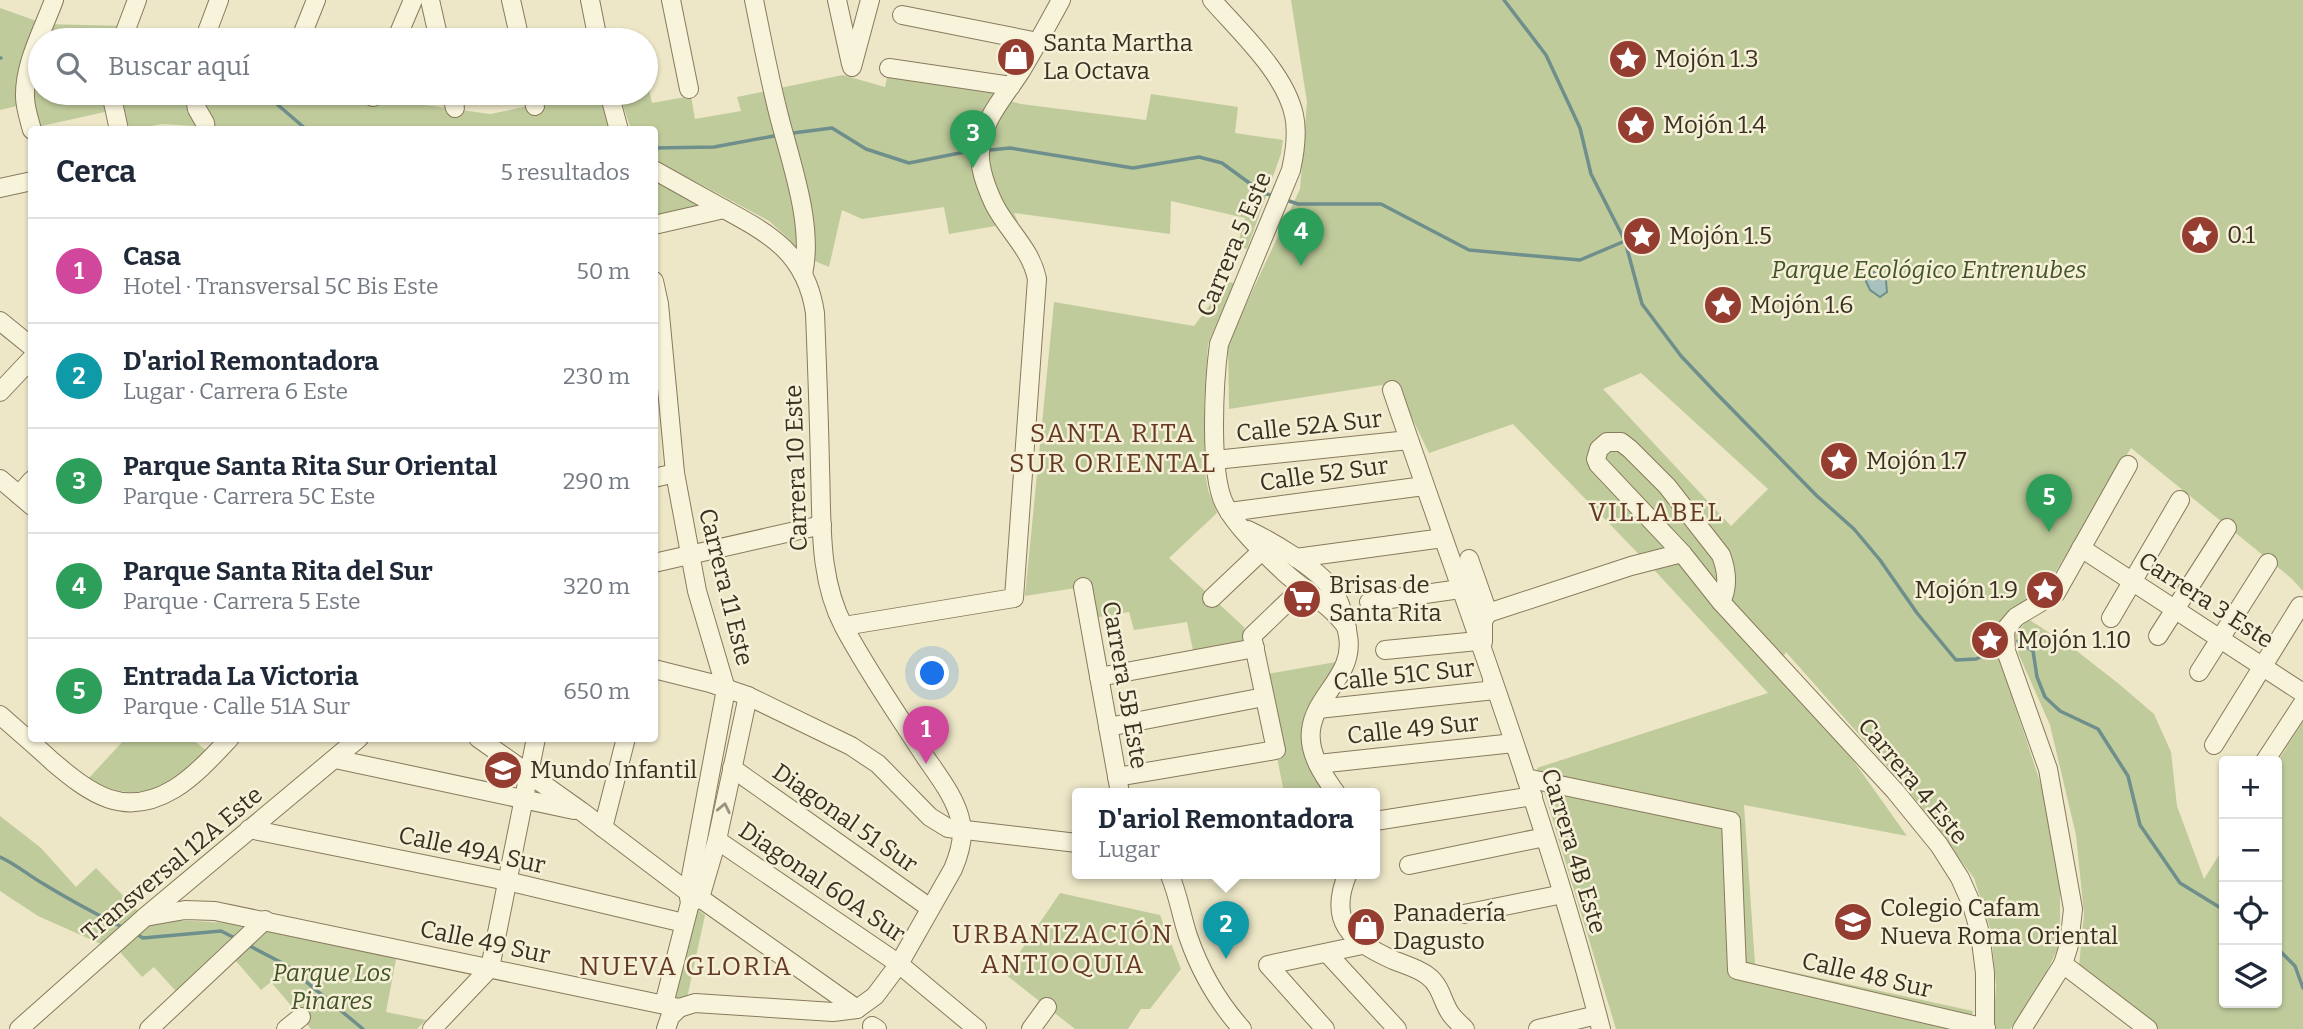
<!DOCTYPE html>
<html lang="es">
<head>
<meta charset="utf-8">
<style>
	body { margin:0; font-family:Bitter,serif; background:#f2f2f3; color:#1f2937 }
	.controls { position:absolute; right:21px; bottom:21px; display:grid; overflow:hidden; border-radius:7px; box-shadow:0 2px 5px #0004 }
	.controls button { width:63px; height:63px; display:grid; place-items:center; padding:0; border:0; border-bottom:2px solid #e0e1e3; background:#fff; color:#1f2937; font:35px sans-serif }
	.you { position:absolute; left:933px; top:674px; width:24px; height:24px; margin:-18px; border:5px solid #fff; border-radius:50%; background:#1a73e8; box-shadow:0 0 0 10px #1a73e833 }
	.badge { display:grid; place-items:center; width:46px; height:46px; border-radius:50%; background:#953d30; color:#fff; font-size:23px; font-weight:700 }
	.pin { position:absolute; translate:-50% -58px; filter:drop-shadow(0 2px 4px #0008) }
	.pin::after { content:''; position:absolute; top:37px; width:24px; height:21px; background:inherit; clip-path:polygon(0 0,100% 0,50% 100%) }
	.popup { position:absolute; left:1072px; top:788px; width:308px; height:91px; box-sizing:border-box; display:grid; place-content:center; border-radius:7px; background:#fff; filter:drop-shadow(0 2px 5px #0005); font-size:23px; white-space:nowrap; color:#747a83 }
	.popup b { font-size:26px; color:#1f2937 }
	.popup::after { content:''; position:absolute; left:50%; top:100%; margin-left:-14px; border:14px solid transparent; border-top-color:#fff }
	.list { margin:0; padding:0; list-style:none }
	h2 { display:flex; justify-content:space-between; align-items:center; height:91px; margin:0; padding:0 28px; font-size:30px }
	h2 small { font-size:23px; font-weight:400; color:#747a83 }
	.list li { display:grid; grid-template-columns:46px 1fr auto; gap:21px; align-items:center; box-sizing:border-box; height:105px; padding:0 28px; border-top:2px solid #e0e1e3 }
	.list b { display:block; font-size:26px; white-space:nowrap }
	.list p { margin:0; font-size:23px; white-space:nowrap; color:#747a83 }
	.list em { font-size:23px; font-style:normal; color:#747a83 }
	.icon { flex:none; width:38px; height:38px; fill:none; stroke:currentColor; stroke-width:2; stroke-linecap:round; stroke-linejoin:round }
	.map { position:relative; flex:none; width:2303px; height:1029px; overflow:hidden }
	.search { position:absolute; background:#fff; box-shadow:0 2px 5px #0004; left:28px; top:28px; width:630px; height:77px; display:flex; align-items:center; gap:18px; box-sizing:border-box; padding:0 24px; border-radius:38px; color:#747a83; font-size:26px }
	.panel { position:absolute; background:#fff; box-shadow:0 2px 5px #0004; left:28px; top:126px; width:630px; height:616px; border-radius:7px }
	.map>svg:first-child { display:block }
	.green { fill:#bfcb9b; fill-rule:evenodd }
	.water { fill:#a8c1bd; stroke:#6f8f8c; stroke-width:2 }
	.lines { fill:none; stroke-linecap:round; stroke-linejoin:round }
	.stream { stroke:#6f8f8c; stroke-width:3.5 }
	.minor-casing { stroke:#887a5d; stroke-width:20 }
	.minor { stroke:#f8f3db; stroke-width:18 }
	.oneway { stroke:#98927e }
	.labels { text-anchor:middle; stroke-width:5; stroke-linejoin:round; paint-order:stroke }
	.poi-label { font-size:24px; fill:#393020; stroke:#f5f0d7; text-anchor:start }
	.street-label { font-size:24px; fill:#393020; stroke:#f5f0d7 }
	.park-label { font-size:24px; font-style:italic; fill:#435528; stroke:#f5f0d7 }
	.neighbourhood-label { font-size:26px; letter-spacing:2px; fill:#643821; stroke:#f5f0d7 }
</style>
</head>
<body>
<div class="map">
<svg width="2303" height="1029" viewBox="0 0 2303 1029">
	<rect width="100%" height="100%" fill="#ede7c7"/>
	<g class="green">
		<path d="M1291,0h1012v591l-12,-13 -160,-130 -84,138 -53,41 20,76 34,103 12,79v59l-26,54 -24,31h-17l3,-43 -5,-55 -17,-53 -66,-88 -122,-138 -10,17 52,56 79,111 -163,-31 11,159 218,47 -4,18h-353l-79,-261 231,-75 -111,-120 -144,-149 -84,29 -34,-70 -166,26 -1,-66 72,-154 7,-87zM1641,373l127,116 -37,37 -128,-137z"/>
		<polygon points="0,8 45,24 127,26 194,40 40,40 40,93 337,93 490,114 592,93 601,93 610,129 199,130 197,126 162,124 135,129 119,130 114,110 37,127 29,103 0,110"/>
		<polygon points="888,73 997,89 995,97 1021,104 1146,120 1151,94 1238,107 1235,133 1283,140 1281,154 1247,249 1237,246 1245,218 1171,201 1170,234 1014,213 1018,222 949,234 944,207 862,219 842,210 829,267 803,256 788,238 769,221 661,163 655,157 654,130 631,129 620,97 646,93 649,90 652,103 691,96 695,119 741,111 737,97 843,75 885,87"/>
		<polygon points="654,180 700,207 655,218"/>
		<polygon points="1227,282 1234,283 1208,344 1204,404 1205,472 1208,490 1217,513 1169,558 1244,627 1247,645 1194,655 1187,622 1134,630 1129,612 1088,619 1082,587 1025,596 1054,302 1194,326"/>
		<polygon points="2028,619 2073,648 2119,684 2154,714 2171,752 2177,806 2204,879 2224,847 2224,1003 2277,1003 2277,763 2303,721 2303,1029 2157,1029 2079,966 2084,914 2076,835 2050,725 2019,655 2015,635"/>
		<path d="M1336,662c-7,17 -22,31 -27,49 -3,10 15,67 19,82h-44l-23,-118z"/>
		<path d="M125,739h67l15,12c-41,38 -66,55 -119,28z"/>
		<path d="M0,816l41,32 35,39 20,-19 53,54c88,-7 162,16 247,37l-10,53 40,8 -9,9h-106l-40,-47 -10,8 -31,-36 -48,44 -28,-31 -12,10 -28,-32 -4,3 -72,-32 -38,-25z"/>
		<polygon points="1060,893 1160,915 1181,969 1150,1009 1141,1009 1128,1029 1075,1029 1005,974"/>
		<polygon points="693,906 705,915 687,998 671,1001"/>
	</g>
	<polygon class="water" points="1867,267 1886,281 1887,292 1880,297 1870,290 1860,268"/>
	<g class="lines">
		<g class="stream">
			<polyline points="1504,0 1546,55 1580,128 1591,174 1625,241 1642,304 1681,356 1716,393 1817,496 1854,529 1880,560 1917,613 1956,660 1976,659 1992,652"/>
			<polyline points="0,58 1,58"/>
			<polyline points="264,93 307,130"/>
			<polyline points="793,133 832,128 866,149 909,163 970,151"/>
			<polyline points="655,148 714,147 774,136"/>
			<polyline points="990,150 1010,148 1133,168 1199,157 1222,163 1263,193 1271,195"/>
			<polyline points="1289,201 1298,204 1381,204 1469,250 1580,260 1625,241"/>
			<polyline points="2018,641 2033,651 2037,677 2045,697 2060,711 2098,729 2128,776 2140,825 2180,883 2224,910"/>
			<path d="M0,857c16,7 28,18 42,26 26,16 52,30 78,43"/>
			<polyline points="138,935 143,938 221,931 235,938"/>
			<polyline points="248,945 286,965 363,1029"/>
			<polyline points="2277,948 2295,966 2303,988"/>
		</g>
		<defs>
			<g id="minor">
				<polyline points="430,0 439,40"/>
				<polyline points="511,0 520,40"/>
				<polyline points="590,0 598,40"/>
				<polyline points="671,0 689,89"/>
				<path d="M754,0c8,39 15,77 25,116 12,47 35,110 24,158"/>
				<polyline points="837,0 851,64"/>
				<path d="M1212,0c28,32 73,73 82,115 4,18 1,37 -3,55l-72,174c-5,37 -10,127 5,159 11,23 41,51 60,69 21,19 46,32 63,56"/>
				<polyline points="902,15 1038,42"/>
				<polyline points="122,40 137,0"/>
				<polyline points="204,40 219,0"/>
				<polyline points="300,40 316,0"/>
				<polyline points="396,40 413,0"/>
				<polyline points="852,67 870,0"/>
				<polyline points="889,68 1011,86"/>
				<polyline points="111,93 119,130"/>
				<polyline points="194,93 197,109 205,123 206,130"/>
				<polyline points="451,93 455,108"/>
				<polyline points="532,93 535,106"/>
				<polyline points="609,93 619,130"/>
				<polyline points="373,97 374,93"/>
				<path d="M32,130c-3,-11 -7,-23 -7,-33 -1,-33 18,-67 29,-97"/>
				<polyline points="0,188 32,181"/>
				<polyline points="654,225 724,209"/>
				<polyline points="654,281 659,304 675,473 697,591 726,689 688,892 690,903 664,1004"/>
				<polyline points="0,321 32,347"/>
				<path d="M1392,390c72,212 153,422 209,639"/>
				<polyline points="0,392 32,358"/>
				<polyline points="1215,460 1409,440"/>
				<polyline points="654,478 675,473"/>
				<polyline points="0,479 32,506"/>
				<polyline points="19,495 32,480"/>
				<polyline points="1229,512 1424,486"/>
				<path d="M1248,530c23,11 69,38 83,58 8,10 11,22 14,34 4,15 6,27 0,42 -9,23 -31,40 -34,66 -3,23 12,45 25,63"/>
				<polyline points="2081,548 2303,693"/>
				<polyline points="1296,558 1443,538"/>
				<polyline points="1469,559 1488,613"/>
				<polyline points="654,563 822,525"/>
				<polyline points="1083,587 1120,793"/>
				<polyline points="1212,598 1269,544"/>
				<polyline points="1369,602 1460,589"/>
				<path d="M1721,602c8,-16 6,-31 0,-47l-54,-69 -37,-37 -9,-7h-14l-8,7 -3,10 2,5 84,89 39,49 174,189 44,54 21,33 12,27 8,28 5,40v56"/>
				<polyline points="1488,613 1631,566 1682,553"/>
				<polyline points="2111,618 2180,500"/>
				<path d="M844,626l170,-28 23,-319c-6,-30 -30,-49 -43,-75 -7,-15 -15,-35 -14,-52 1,-31 25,-56 41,-81 14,-23 27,-47 40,-71"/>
				<polyline points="2158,636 2227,528"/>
				<polyline points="1483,642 1483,621 1488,613"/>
				<polyline points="1385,650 1478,641"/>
				<polyline points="654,669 710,683 748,696 851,746 878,764 930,817 948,828 1077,843"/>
				<polyline points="2199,672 2268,563"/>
				<polyline points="1099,677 1255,648"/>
				<polyline points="1318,709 1495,690 1492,680"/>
				<path d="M0,715c18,16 36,31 53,47 38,32 71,57 121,27 21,-13 39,-33 56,-51"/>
				<polyline points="1108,727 1264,697"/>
				<polyline points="478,738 581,811 688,892 700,898 857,1009"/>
				<polyline points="2214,745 2300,606"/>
				<polyline points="335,759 574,810"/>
				<polyline points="2265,761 2303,703"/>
				<polyline points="1318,764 1514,743"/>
				<polyline points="732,768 930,908"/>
				<polyline points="1117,777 1276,750 1252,636 1302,588"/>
				<polyline points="1526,778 1731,821 1737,970 1986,1028"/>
				<polyline points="1375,821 1533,796"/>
				<polyline points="603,828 626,738"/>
				<polyline points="249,829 507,881 684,923"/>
				<polyline points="717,840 899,964 977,1029"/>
				<polyline points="1409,865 1545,837"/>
				<path d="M1169,873c9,20 12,42 19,63 12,35 29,65 54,93"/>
				<path d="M1348,873c-21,49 3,68 45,87 12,5 25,8 35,16 13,10 14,25 22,37 4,6 10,11 15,16"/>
				<polyline points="692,902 700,898 717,840 748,696"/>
				<polyline points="1464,914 1563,894"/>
				<path d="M145,917l40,-7 30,1 464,97 16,-5 138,9 24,-3 18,-13 24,-32 54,-95c6,-14 11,-31 8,-46 -5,-27 -27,-52 -41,-74 -26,-40 -53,-79 -76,-122 -26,-49 -22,-106 -24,-160 -1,-52 -3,-103 -5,-154 -9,-60 -45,-79 -93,-105 -23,-13 -45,-25 -68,-38"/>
				<polyline points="1327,953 1397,1029"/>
				<polyline points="2063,964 2148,1029"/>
				<polyline points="872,1026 877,1029"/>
				<polyline points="19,1029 145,917 359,738"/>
				<polyline points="149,1029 265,920"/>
				<polyline points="286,1029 301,1017"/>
				<polyline points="432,1029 490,968 536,738"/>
				<polyline points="666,1029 670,1017 679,1008"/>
				<polyline points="1031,1029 1047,1007"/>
				<polyline points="1325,1029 1268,965 1362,945"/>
				<polyline points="1538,1029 1597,1015"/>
				<polyline points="2022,1029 2063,964 2069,945 2073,909 2048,769 2006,651 2005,630 2016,617 2056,593 2128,465"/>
			</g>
		</defs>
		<use href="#minor" class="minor-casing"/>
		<use href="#minor" class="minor"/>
	</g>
	<defs><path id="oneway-chevron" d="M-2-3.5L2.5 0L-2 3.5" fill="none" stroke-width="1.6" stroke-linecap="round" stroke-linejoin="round" transform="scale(1.75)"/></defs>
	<use class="oneway" href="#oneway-chevron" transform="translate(724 808) rotate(-78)"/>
	<defs>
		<symbol id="shop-disc" viewBox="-11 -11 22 22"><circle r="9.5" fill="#953d30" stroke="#f5f0d7"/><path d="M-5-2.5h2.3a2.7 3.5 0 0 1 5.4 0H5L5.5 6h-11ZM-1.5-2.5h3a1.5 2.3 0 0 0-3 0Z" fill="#fff"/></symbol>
		<symbol id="sight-disc" viewBox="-11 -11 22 22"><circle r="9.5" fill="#953d30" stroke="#f5f0d7"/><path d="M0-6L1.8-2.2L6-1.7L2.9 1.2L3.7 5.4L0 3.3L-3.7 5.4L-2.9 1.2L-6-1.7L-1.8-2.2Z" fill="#fff"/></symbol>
		<symbol id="supermarket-disc" viewBox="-11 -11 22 22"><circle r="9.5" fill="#953d30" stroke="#f5f0d7"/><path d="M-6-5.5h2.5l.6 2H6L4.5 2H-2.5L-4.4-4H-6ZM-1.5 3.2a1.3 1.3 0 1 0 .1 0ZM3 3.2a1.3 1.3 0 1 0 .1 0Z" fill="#fff"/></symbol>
		<symbol id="school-disc" viewBox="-11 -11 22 22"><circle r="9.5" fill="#953d30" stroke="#f5f0d7"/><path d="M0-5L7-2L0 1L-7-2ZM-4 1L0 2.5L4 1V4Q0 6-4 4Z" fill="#fff"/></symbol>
	</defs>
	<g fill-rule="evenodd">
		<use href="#shop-disc" x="994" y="35" width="44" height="44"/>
		<use href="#sight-disc" x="1606" y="37" width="44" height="44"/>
		<use href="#sight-disc" x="1614" y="103" width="44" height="44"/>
		<use href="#sight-disc" x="2178" y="213" width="44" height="44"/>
		<use href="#sight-disc" x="1620" y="214" width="44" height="44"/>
		<use href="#sight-disc" x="1701" y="283" width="44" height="44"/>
		<use href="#sight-disc" x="1817" y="439" width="44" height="44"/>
		<use href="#sight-disc" x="2023" y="568" width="44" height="44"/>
		<use href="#supermarket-disc" x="1280" y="577" width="44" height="44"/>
		<use href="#sight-disc" x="1968" y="618" width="44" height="44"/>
		<use href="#school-disc" x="481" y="748" width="44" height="44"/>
		<use href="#school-disc" x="1831" y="900" width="44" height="44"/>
		<use href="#shop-disc" x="1344" y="905" width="44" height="44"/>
	</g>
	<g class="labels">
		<g class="poi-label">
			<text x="1043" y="51">Santa Martha<tspan x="1043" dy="28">La Octava</tspan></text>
			<text x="1655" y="67">Mojón 1.3</text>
			<text x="1663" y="133">Mojón 1.4</text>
			<text x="2227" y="243">0.1</text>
			<text x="1669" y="244">Mojón 1.5</text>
			<text x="1750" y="313">Mojón 1.6</text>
			<text x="1866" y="469">Mojón 1.7</text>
			<text x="1329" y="593">Brisas de<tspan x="1329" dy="28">Santa Rita</tspan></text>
			<text x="2018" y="598" text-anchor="end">Mojón 1.9</text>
			<text x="2017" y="648">Mojón 1.10</text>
			<text x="530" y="778">Mundo Infantil</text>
			<text x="1880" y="916">Colegio Cafam<tspan x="1880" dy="28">Nueva Roma Oriental</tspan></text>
			<text x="1393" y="921">Panadería<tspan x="1393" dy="28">Dagusto</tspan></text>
		</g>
		<g class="street-label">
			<text transform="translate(1234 244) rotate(-67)" y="8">Carrera 5 Este</text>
			<text transform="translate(1309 426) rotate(-6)" y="8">Calle 52A Sur</text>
			<text transform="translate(796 468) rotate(-92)" y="8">Carrera 10 Este</text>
			<text transform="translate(1324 474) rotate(-8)" y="8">Calle 52 Sur</text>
			<text transform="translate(726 587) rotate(76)" y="8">Carrera 11 Este</text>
			<text transform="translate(2206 600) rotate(33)" y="8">Carrera 3 Este</text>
			<text transform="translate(1404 675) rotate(-6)" y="8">Calle 51C Sur</text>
			<text transform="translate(1125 685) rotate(80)" y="8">Carrera 5B Este</text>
			<text transform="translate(1413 729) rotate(-6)" y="8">Calle 49 Sur</text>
			<text transform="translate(1913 781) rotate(50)" y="8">Carrera 4 Este</text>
			<text transform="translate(845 818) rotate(35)" y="8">Diagonal 51 Sur</text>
			<text transform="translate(472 850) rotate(12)" y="8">Calle 49A Sur</text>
			<text transform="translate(1574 851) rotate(73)" y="8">Carrera 4B Este</text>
			<text transform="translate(172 864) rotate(-40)" y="8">Transversal 12A Este</text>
			<text transform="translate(822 882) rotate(34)" y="8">Diagonal 60A Sur</text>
			<text transform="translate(485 942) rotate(12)" y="8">Calle 49 Sur</text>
			<text transform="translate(1867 975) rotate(13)" y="8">Calle 48 Sur</text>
		</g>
		<g class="park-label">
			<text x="1929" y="278">Parque Ecológico Entrenubes</text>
			<text x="332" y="981">Parque Los<tspan x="332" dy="28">Pinares</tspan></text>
		</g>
		<g class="neighbourhood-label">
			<text x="1113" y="442">SANTA RITA<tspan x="1113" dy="30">SUR ORIENTAL</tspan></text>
			<text x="1656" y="521">VILLABEL</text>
			<text x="1063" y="943">URBANIZACIÓN<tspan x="1063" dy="30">ANTIOQUIA</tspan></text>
			<text x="686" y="975">NUEVA GLORIA</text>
		</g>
	</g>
</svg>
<div class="controls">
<button>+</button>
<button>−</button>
<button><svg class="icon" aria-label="locate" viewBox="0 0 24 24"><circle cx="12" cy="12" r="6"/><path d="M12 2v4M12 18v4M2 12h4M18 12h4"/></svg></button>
<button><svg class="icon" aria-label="layers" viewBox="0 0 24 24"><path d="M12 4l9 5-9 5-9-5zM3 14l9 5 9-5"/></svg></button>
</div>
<div class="you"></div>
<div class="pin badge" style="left:926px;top:764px;background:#d1479c">1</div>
<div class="pin badge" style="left:1226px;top:959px;background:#0f9aa8">2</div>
<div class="popup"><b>D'ariol Remontadora</b>Lugar</div>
<div class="pin badge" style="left:973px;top:168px;background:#2e9e5b">3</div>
<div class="pin badge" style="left:1301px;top:266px;background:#2e9e5b">4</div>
<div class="pin badge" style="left:2049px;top:532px;background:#2e9e5b">5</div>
<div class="search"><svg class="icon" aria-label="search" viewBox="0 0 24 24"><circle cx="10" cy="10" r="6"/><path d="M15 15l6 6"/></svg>Buscar aquí</div>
<section class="panel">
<h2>Cerca<small>5 resultados</small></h2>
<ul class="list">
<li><span class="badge" style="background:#d1479c">1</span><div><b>Casa</b><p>Hotel · Transversal 5C Bis Este</p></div><em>50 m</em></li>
<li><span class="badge" style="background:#0f9aa8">2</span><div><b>D'ariol Remontadora</b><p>Lugar · Carrera 6 Este</p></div><em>230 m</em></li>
<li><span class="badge" style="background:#2e9e5b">3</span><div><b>Parque Santa Rita Sur Oriental</b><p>Parque · Carrera 5C Este</p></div><em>290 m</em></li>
<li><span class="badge" style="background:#2e9e5b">4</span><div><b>Parque Santa Rita del Sur</b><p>Parque · Carrera 5 Este</p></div><em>320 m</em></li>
<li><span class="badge" style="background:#2e9e5b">5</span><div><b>Entrada La Victoria</b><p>Parque · Calle 51A Sur</p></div><em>650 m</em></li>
</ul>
</section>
</div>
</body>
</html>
